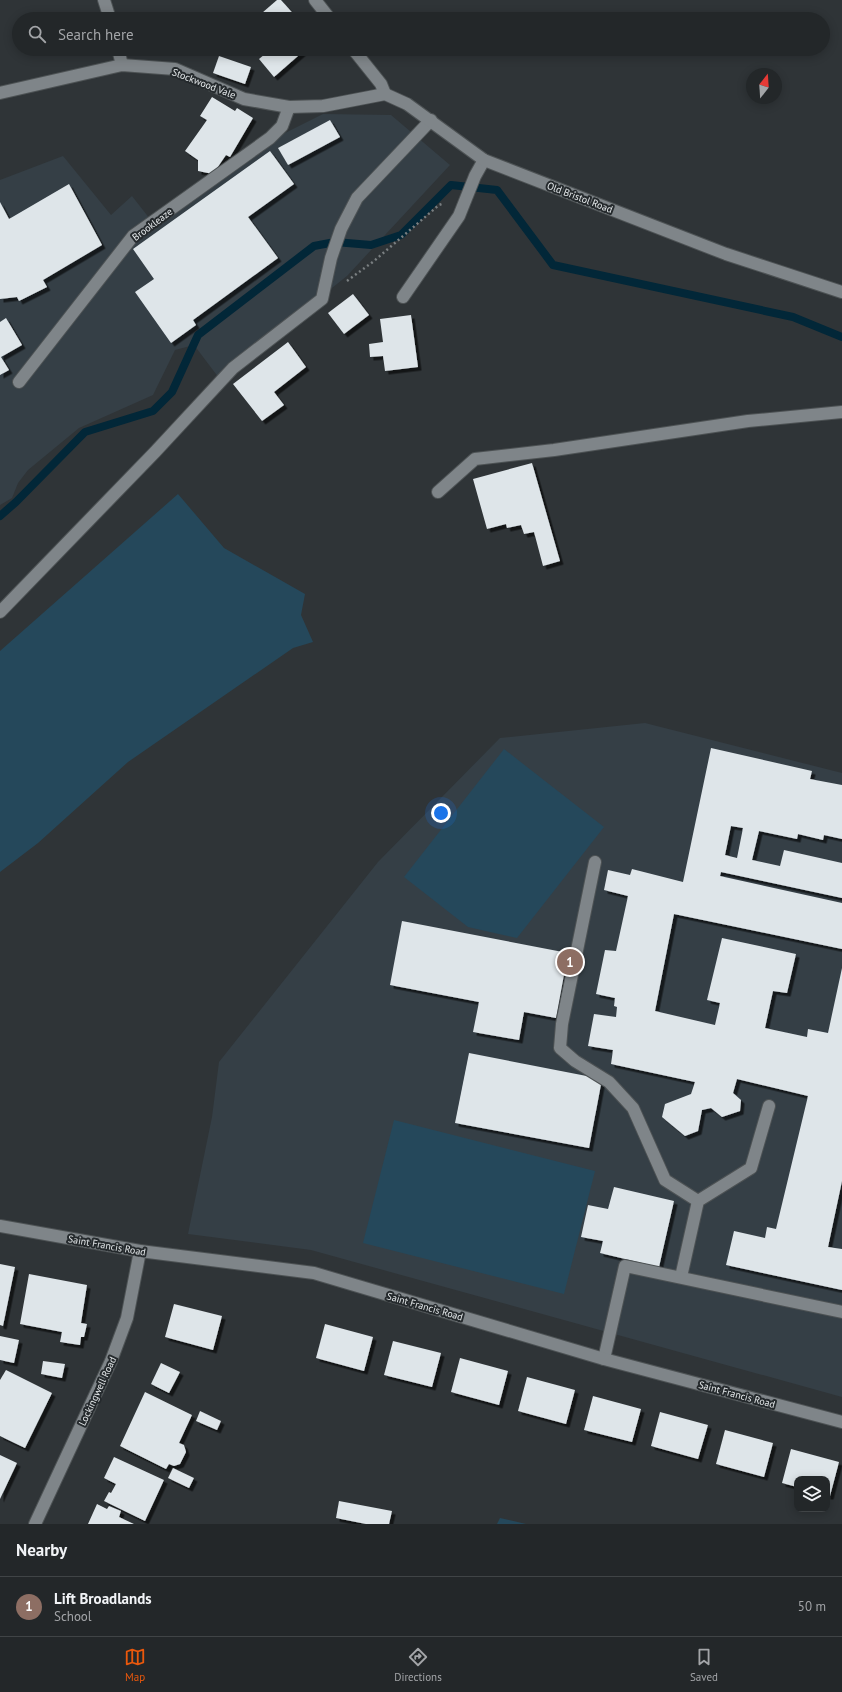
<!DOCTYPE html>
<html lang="en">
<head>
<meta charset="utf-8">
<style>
	body { margin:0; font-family:"PT Sans",sans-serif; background:#2b2f31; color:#f1f3f6 }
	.controls { position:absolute; right:12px; bottom:12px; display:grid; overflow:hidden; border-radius:8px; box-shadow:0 2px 10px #0003 }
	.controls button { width:36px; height:36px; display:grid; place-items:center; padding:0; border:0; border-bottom:1px solid #404446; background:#232729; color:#f1f3f6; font:20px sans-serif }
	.compass { position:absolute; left:746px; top:68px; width:36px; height:36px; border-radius:50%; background:#232729; box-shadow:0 2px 10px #0003; rotate:17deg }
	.you { position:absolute; left:441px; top:813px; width:14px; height:14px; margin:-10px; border:3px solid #fff; border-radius:50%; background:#1a73e8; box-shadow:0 0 0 6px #1a73e833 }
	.badge { display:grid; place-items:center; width:26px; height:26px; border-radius:50%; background:#ea580c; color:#fff; font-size:13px; font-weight:700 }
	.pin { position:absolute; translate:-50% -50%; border:2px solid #fff; box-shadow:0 1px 4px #0006 }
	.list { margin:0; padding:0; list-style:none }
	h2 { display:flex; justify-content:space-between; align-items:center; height:52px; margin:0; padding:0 16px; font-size:17px }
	h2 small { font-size:13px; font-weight:400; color:#a3a5a8 }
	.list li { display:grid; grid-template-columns:26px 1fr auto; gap:12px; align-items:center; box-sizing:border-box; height:60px; padding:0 16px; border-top:1px solid #404446 }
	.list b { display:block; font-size:15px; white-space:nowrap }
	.list p { margin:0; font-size:13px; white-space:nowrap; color:#a3a5a8 }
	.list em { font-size:13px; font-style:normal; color:#a3a5a8 }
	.icon { flex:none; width:22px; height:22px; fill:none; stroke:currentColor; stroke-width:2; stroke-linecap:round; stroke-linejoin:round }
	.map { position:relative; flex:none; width:842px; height:1524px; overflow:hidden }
	.search { position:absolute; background:#232729; box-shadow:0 2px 10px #0003; left:12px; right:12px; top:12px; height:44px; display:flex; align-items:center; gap:10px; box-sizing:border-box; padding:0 14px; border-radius:22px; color:#a3a5a8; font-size:15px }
	.sheet { height:112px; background:#232729 }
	nav { display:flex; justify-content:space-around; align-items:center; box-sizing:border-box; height:56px; border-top:1px solid #404446; background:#232729; font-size:11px; color:#a3a5a8 }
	nav a { display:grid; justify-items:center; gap:2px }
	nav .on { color:#ea580c }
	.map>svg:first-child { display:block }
	.built { fill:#353f46 }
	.green { fill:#25485b }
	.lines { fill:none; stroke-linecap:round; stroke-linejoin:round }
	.stream { stroke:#022738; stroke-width:8 }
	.building { fill:#dee5e9; fill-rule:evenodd; filter:url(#shadow) }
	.lane-casing { stroke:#4d5254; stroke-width:14 }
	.street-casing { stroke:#4d5254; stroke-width:14 }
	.secondary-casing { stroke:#4d5254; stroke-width:14 }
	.path { stroke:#7a7f81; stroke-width:2.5; stroke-dasharray:2 3; stroke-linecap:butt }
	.lane { stroke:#7f8589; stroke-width:12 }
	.street { stroke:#7f8589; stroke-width:12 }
	.secondary { stroke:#7f8589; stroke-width:12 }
	.labels { text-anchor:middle; stroke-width:4; stroke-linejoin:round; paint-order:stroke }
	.street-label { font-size:10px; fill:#e6eaec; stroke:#252a2d }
</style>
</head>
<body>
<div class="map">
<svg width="842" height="1524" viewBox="0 0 842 1524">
	<defs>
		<filter id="shadow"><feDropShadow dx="3.5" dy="3.5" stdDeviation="0" flood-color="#0009"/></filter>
	</defs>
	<rect width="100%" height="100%" fill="#2f3437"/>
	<g class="built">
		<polygon points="323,114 391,115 450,165 347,276 219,378 194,345 175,350 153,395 79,428 28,470 18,483 12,498 0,505 0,180 63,156 111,215 132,196 157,228 263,144"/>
		<polygon points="645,723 842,773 842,1397 311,1250 188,1234 212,1117 219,1062 378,862 500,738"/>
	</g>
	<g class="green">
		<polygon points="178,494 224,548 305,594 301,615 313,642 293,648 128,762 38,843 0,872 0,651"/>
		<polygon points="504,749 604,827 517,938 468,927 404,877"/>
		<polygon points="394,1120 595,1171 564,1294 363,1243"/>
		<polygon points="500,1518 526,1524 497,1524"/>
	</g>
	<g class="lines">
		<polyline class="stream" points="0,516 16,502 85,432 153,411 172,392 198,335 314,246 335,242 371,245 401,235 451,185 497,190 553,265 793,317 842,337"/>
	</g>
	<g class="building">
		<polygon points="277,0 281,0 298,19 255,19"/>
		<polygon points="271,49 306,49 274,77 259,59"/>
		<polygon points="219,56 251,67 245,84 213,73"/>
		<polygon points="212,97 235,111 237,108 253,118 230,157 226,155 213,174 198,171 198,160 185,151 207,120 200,116"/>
		<polygon points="330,120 340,137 288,165 278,148"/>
		<polygon points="270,151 294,184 248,217 278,258 193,320 196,325 171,343 135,292 154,279 133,249"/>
		<polygon points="69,184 102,245 43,280 47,287 19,301 17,297 0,299 0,202 9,219"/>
		<polygon points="353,294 369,315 344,334 328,313"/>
		<polygon points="411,315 418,367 385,371 383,356 370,357 369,344 383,342 380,319"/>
		<polygon points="6,318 22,345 1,357 9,370 0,375 0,322"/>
		<polygon points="288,342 306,367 274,392 284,405 262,421 233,384"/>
		<polygon points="532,463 560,561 543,566 534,532 524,534 521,525 507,528 506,524 487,529 473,479"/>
		<path d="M711,748l101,23 -2,8 32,6v54l-18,-4 -1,5 -25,-6 -1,5 -38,-8 -7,29 28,6 4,-16 58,13v35l-121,-26 -1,4 122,27v46l-168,-35 -19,97 60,14 5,-22 -13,-3 15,-62 74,16 -9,39 -14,-2 -8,37 42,9 1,-8 20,4 14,-65v213l-14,66 14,2v41l-116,-25 8,-34 31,7 2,-11 9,2 32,-133 -71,-17 -4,14 8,7 -1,11 -18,6 -11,-9 -9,2 -4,21 -13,5 -23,-19 3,-13 26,-10 4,-12 -84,-18 2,-14 -25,-4 6,-32 22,3 1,-10 -3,-1 1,-8 -19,-4 9,-44 11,1 12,-55 -24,-6 4,-20 22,5 2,-6 51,13zM731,826l12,2 -6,30 -12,-3z"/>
		<polygon points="402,921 568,953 556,1018 524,1012 519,1040 473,1032 479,1002 390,985"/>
		<polygon points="469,1053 602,1079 589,1148 455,1123"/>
		<polygon points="614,1187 674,1201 659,1267 600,1253 603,1241 581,1237 588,1205 608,1209"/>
		<polygon points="0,1264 15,1267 3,1326 0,1325"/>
		<polygon points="29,1274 87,1285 81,1323 87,1324 84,1337 81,1337 80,1345 60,1342 62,1332 20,1324"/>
		<polygon points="174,1304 222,1316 213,1350 165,1337"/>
		<polygon points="325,1324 373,1337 364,1371 316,1358"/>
		<polygon points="0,1336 19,1340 14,1363 0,1360"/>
		<polygon points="393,1341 441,1353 432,1387 384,1375"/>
		<polygon points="460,1358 508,1371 499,1405 451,1392"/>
		<polygon points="43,1361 65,1364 62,1378 41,1374"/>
		<polygon points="161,1363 180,1372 169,1393 151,1384"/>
		<polygon points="6,1370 52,1393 25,1448 0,1436 0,1380"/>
		<polygon points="527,1377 575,1390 566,1424 518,1411"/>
		<polygon points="145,1392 192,1415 179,1443 184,1445 186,1452 180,1464 174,1466 169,1464 166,1469 120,1446"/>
		<polygon points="593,1396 641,1409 632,1442 584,1430"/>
		<polygon points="200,1411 221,1421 217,1430 196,1421"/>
		<polygon points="660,1412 708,1425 698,1459 651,1446"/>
		<polygon points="725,1430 773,1443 764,1477 716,1464"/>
		<polygon points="791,1449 839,1462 830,1496 827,1496 827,1479 797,1479 797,1487 782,1483"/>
		<polygon points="0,1455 17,1463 0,1499"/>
		<polygon points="114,1457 164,1480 145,1521 104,1501 109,1492 111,1493 116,1484 104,1478"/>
		<polygon points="173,1468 194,1478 189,1488 168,1478"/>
		<polygon points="339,1501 392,1511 389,1524 366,1524 336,1518"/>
		<polygon points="97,1504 107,1509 109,1506 121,1511 119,1517 134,1524 88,1524"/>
	</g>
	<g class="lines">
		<defs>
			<g id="lane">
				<polyline points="104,0 110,19"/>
				<polyline points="118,49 122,65"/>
				<polyline points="403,297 459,216 475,176 484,160"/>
				<polyline points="19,382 133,236 270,138 282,126 289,107"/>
				<polyline points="438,492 475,459 554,450 748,421 842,412"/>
				<polyline points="0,612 155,452 233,368 322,299 331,258 341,229 357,198 431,120"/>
				<polyline points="595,862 562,1024 560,1048 575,1061 609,1082 633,1108 665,1180 698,1201"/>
				<polyline points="681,1277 698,1201 751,1168 769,1106"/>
				<polyline points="604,1359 625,1266 842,1312"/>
			</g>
			<g id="street">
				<polyline points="315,0 330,19"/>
				<polyline points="353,49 381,84 385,94"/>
				<polyline points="0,1226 140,1251 314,1273 604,1359 842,1422"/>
				<polyline points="35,1524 111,1361 127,1318 140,1251"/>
			</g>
			<polyline id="secondary" points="0,93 122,65 175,69 244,99 289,107 323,106 385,94 407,104 484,160 726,254 842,292"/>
		</defs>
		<use href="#lane" class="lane-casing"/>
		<use href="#street" class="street-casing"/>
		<use href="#secondary" class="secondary-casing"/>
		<polyline class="path" points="347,281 374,261 439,205 442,204"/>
		<use href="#lane" class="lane"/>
		<use href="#street" class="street"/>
		<use href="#secondary" class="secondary"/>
	</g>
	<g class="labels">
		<g class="street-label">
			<text transform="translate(204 83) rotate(21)" y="4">Stockwood Vale</text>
			<text transform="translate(580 197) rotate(21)" y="4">Old Bristol Road</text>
			<text transform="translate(152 224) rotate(-37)" y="4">Brookleaze</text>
			<text transform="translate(107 1245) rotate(10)" y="4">Saint Francis Road</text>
			<text transform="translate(425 1306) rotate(16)" y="4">Saint Francis Road</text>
			<text transform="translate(97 1391) rotate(-65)" y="4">Lockingwell Road</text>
			<text transform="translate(737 1394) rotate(15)" y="4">Saint Francis Road</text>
		</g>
	</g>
</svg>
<div class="controls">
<button><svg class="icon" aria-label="layers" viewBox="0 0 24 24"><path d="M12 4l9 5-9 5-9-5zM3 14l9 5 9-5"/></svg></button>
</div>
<svg class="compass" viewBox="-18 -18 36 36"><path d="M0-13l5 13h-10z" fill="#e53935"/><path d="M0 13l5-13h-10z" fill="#a3a5a8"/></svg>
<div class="you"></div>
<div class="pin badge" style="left:570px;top:962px;background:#8d6e63">1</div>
<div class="search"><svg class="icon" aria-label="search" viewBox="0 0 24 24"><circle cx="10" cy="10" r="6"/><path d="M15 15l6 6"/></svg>Search here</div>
</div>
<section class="sheet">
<h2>Nearby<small></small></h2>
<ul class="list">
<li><span class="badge" style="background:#8d6e63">1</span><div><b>Lift Broadlands</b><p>School</p></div><em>50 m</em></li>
</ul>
</section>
<nav>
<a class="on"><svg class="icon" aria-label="map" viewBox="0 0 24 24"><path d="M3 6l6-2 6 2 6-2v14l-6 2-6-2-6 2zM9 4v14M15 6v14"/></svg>Map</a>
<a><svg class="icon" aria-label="directions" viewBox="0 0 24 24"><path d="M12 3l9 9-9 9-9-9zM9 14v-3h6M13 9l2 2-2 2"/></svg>Directions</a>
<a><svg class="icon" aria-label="saved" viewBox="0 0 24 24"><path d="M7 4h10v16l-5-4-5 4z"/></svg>Saved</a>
</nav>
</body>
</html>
